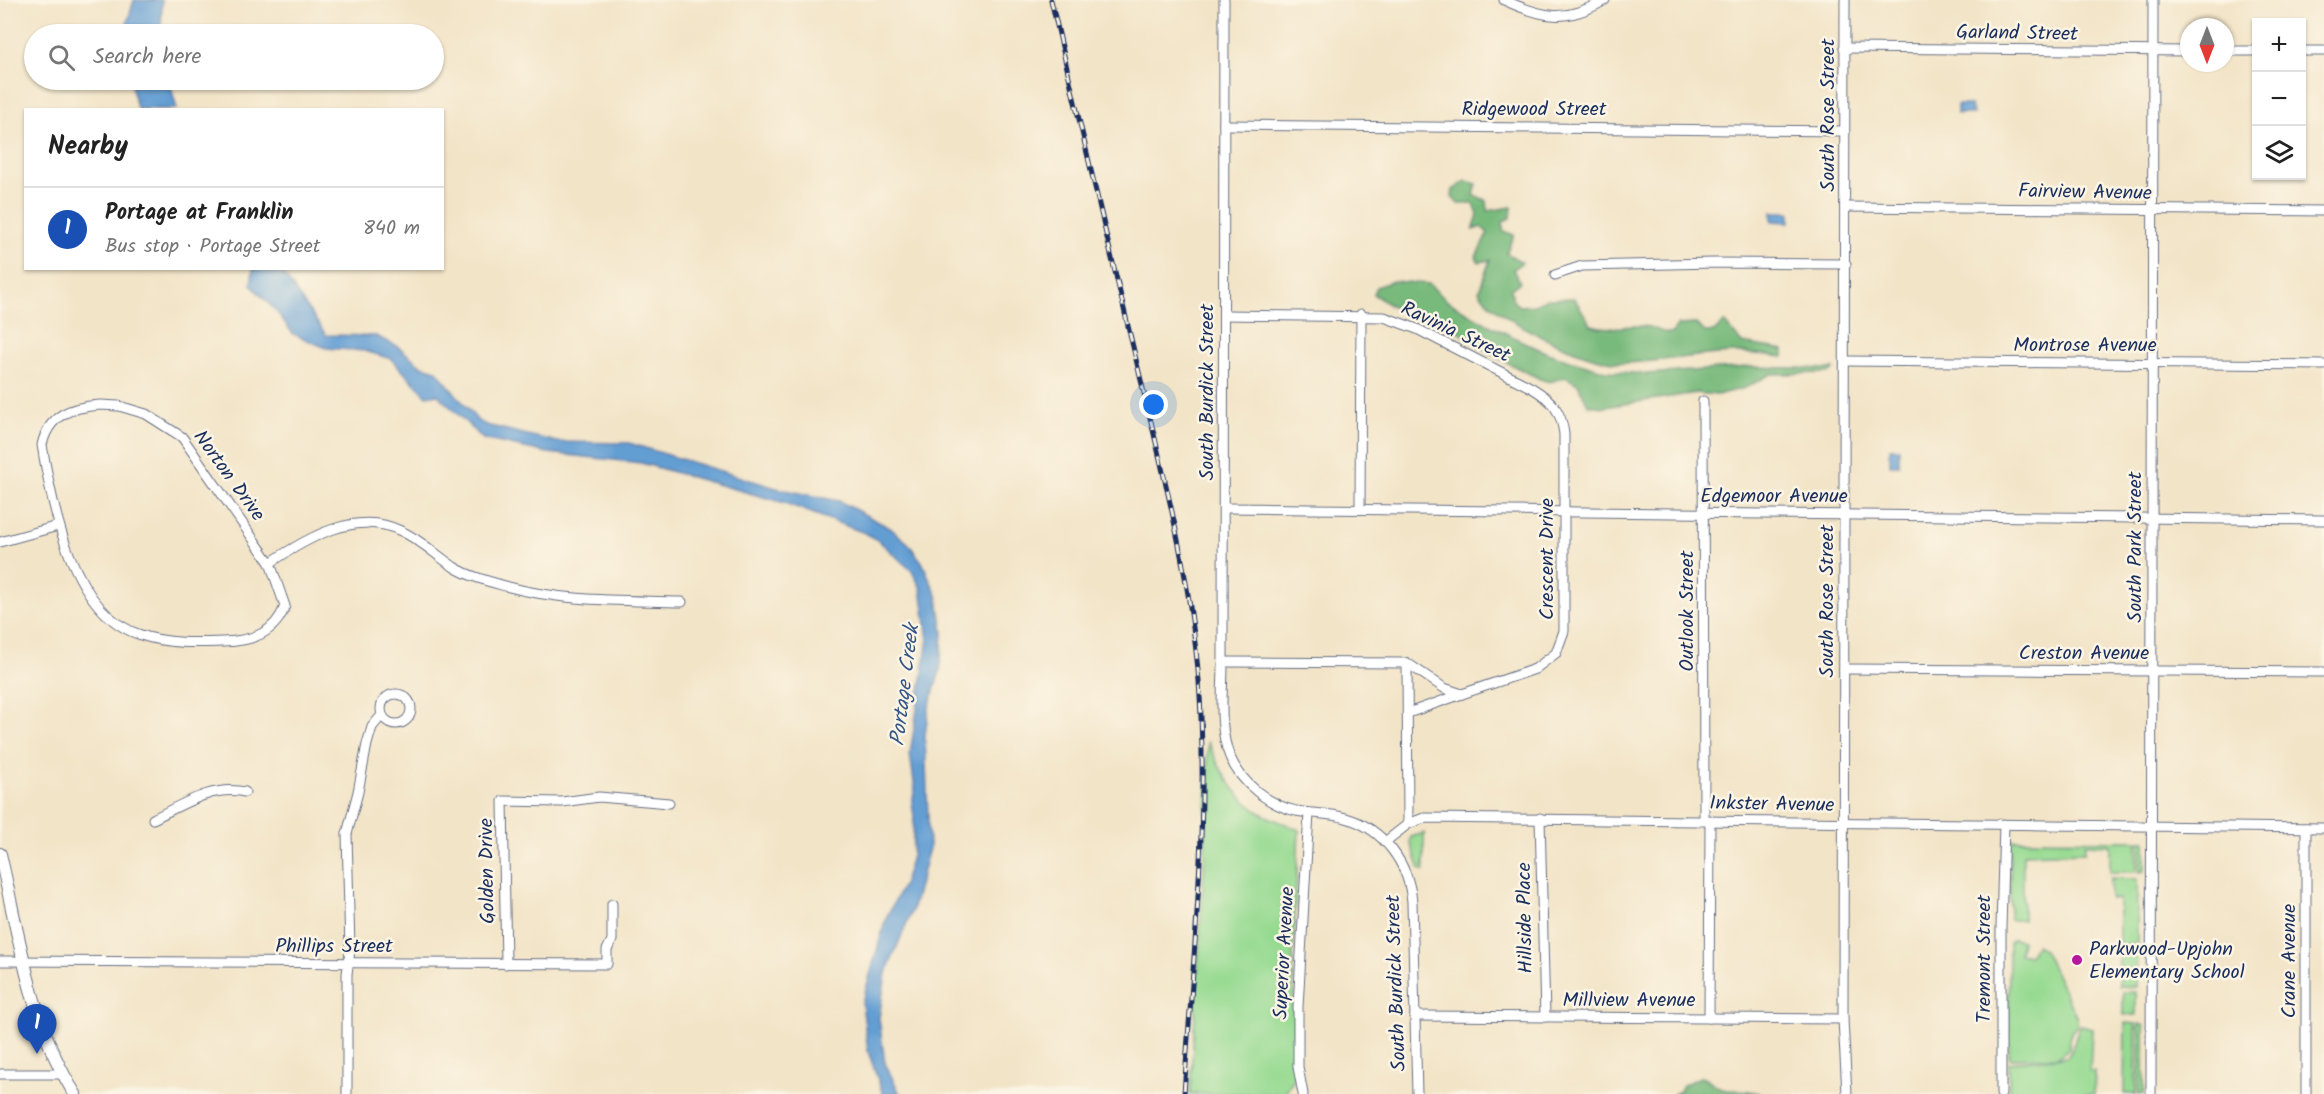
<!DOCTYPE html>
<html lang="en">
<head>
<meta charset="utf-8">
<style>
	body { margin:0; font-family:Kalam,sans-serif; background:#f2f2f2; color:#222 }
	.controls { position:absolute; right:18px; top:18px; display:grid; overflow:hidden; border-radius:0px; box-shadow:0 2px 4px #0004 }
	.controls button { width:54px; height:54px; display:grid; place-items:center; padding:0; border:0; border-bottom:2px solid #e0e0e0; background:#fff; color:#222; font:30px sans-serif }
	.compass { position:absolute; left:2180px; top:18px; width:54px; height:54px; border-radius:50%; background:#fff; box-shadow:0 2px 4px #0004; rotate:180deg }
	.you { position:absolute; left:1154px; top:405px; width:21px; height:21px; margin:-15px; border:4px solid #fff; border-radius:50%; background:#1a73e8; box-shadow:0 0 0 9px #1a73e833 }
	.badge { display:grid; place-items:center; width:39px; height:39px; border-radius:50%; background:#2563eb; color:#fff; font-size:20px; font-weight:700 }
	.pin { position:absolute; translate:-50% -50px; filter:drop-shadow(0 2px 3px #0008) }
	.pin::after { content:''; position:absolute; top:32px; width:21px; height:18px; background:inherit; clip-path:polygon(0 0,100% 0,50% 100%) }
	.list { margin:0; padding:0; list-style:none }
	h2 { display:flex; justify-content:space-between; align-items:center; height:78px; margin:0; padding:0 24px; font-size:26px }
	h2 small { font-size:20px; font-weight:400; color:#767676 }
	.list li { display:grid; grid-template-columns:39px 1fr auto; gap:18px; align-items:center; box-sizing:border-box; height:84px; padding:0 24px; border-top:2px solid #e0e0e0 }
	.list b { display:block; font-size:22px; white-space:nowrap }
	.list p { margin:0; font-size:20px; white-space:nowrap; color:#767676 }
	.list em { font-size:20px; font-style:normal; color:#767676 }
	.icon { flex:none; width:33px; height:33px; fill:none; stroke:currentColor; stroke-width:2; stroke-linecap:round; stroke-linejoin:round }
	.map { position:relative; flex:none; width:2324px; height:1094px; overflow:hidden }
	.search { position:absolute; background:#fff; box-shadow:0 2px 4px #0004; left:24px; top:24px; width:420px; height:66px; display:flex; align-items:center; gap:15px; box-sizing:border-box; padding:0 21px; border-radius:33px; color:#767676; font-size:22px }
	.panel { position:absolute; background:#fff; box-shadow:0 2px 4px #0004; left:24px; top:108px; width:420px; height:162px; border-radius:0px }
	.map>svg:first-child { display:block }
	.green { fill:#96da91; stroke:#588478; stroke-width:1.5 }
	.forest { fill:#78ba7b; stroke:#4a746c; stroke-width:1.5 }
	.water { fill:#639ed3; stroke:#3f6698; stroke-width:1.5 }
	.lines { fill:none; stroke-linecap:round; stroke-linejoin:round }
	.street-casing { stroke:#666e83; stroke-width:11 }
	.secondary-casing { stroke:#666e83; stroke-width:14 }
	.street { stroke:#fff; stroke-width:9 }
	.secondary { stroke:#fff; stroke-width:12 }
	.rail-casing { stroke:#1b2f5e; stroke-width:5 }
	.rail { stroke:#fcf5e5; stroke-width:3; stroke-dasharray:9; stroke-linecap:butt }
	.poi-dot { fill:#b5179e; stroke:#fcf5e5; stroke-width:2 }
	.labels { text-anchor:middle; stroke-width:5; stroke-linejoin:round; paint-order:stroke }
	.street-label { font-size:20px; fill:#1b2f5e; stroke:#fcf5e5 }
	.poi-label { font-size:20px; fill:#1b2f5e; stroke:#fcf5e5; text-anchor:start }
	.water-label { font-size:21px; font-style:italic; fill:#345687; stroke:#fcf5e5 }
</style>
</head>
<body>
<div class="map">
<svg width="2324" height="1094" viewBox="0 0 2324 1094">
	<rect width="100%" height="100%" fill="#fcf5e5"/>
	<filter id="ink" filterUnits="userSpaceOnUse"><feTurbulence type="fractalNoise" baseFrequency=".0167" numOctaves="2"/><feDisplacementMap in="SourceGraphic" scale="12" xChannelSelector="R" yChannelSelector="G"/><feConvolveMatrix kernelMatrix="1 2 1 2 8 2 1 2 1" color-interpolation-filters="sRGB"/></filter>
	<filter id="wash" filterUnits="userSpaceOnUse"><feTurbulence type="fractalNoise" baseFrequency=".008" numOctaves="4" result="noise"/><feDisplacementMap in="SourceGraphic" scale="24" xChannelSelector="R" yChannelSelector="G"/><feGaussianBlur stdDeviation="1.35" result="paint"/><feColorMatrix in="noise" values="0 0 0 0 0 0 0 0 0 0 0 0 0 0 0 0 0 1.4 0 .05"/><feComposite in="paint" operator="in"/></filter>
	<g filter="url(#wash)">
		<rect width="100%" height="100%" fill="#f2e4c7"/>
		<g class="green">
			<path d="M1208,741c11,29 28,59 56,74 12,6 24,9 35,15l-6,125 2,122 -11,17h-94l15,-241z"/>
			<polygon points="1424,833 1424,871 1420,869 1410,842 1411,837"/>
			<polygon points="2010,840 2137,841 2137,872 2110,872 2110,845 2085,844 2085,852 2023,854 2023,920 2010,920"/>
			<polygon points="2140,841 2145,841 2145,871 2140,872"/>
			<polygon points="2110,878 2137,879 2137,944 2119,944 2119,899 2110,899"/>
			<polygon points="2013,939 2022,941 2019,954 2029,956 2036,945 2044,950 2076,1016 2078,1025 2071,1032 2069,1048 2058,1057 2009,1058 2009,942"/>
			<polygon points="2119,952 2137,952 2136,987 2119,986"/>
			<rect x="2123" y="992" width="13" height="23"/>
			<polygon points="2125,1023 2136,1024 2136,1094 2124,1094"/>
			<polygon points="2139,1024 2144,1026 2144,1094 2139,1094"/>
			<path d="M2081,1025l11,3 -2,43h5l-1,23h-85v-32l58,-5c9,-9 7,-21 14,-32z"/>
		</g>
		<g class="forest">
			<path d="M1466,181l11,3 -3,11 13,6 1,10 24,-4 -1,10 -8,5v9l11,4 -8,18 16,9 -9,8 7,12 -9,7 2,12 6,5 16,-1 12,-6 27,-1 17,27c23,7 39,-2 58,2 9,2 14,7 23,6l6,-8 18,-1 9,8h9l10,-10 18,21 42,7v7c-16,-1 -34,-5 -50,-4 -37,1 -73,9 -110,10 -34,0 -129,-42 -145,-72l11,-31 -11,2 -3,-5 12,-24 -7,-6 -8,3 5,-15 -4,-11h-16l-6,-7 1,-7z"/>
			<polygon points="1393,281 1429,284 1447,301 1487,324 1547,353 1606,371 1646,374 1749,367 1834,369 1830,373 1771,374 1745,388 1717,395 1696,393 1605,407 1588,405 1578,384 1565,377 1550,382 1540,379 1492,355 1446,323 1396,309 1373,294 1376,287"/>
			<path d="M1700,1077c10,2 17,11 26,13 13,1 22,-1 34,4h-87l6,-2 4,-7z"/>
		</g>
		<g class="water">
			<polygon points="134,0 162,0 161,34 124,34"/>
			<polygon points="130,80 169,80 177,109 137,109"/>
			<polygon points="1957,105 1971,105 1973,114 1957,114"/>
			<polygon points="1772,212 1790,212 1790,222 1772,221"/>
			<polygon points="253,269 280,269 326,335 376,336 398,347 422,366 436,370 478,421 486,425 557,442 629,443 776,488 839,501 890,528 908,543 922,562 938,598 943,632 940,671 929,707 925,735 929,848 913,908 886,973 879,1018 885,1063 900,1094 883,1094 868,1051 862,1003 886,918 904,883 912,856 914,816 912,803 915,789 910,754 928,639 921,588 911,570 879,541 865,533 785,503 641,463 548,453 483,439 437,394 427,396 391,359 365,351 326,348 293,334 277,312 251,285"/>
			<rect x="1890" y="448" width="9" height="17"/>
		</g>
	</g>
	<g filter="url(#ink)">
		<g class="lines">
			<defs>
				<g id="street">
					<path d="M1224,0l-1,662c0,30 -5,67 7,95 11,26 39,48 66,54 16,3 34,2 50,7 38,11 63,46 66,84l5,192"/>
					<path d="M1504,0c39,18 62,23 101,0"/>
					<polyline points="1845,0 1843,1019 1847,1094"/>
					<polyline points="1844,48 2189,51"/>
					<polyline points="2225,51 2256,51"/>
					<polyline points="2302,51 2324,51"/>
					<polyline points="1224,125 1844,131"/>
					<polyline points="1845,207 2324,211"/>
					<polyline points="1555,275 1582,266 1714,263 1846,264"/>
					<path d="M1224,315l160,2 33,12 115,59c20,12 29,22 32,46v197l-8,22 -21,16 -73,25 -18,-6 -37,-25"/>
					<polyline points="1846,361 2324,365"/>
					<polyline points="1703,401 1704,820"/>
					<path d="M100,405l19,1 27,8 36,23 88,126 15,43c-10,28 -34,35 -62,36 -27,1 -56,2 -82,-7 -69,-21 -89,-129 -99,-190 7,-31 30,-38 58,-40z"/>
					<polyline points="1224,508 2324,520"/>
					<polyline points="1360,509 1361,314"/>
					<polyline points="0,542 58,526"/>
					<path d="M270,563c37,-25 86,-54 131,-32 20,9 35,24 53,36 16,10 37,15 55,20 55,15 116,13 173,15"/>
					<polyline points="1223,662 1407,663"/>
					<polyline points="1407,663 1408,824"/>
					<polyline points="1844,669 2324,672"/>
					<circle cx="396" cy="709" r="15"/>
					<polyline points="1408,713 1462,694"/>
					<polyline points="1540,818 1545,1017"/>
					<path d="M153,819c29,-14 58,-34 92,-27"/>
					<polyline points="1385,842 1408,824 1424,818 2324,828"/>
					<polyline points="0,961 607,964 607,950 612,940 612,904"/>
					<polyline points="506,964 503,801 562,802 599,797 669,803"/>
					<polyline points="1415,1016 1843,1019"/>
					<polyline points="1709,1018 1710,820"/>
					<polyline points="0,1074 62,1074"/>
					<polyline points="347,1094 347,974 350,950 347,834 358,792 367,744 372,727 382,715"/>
					<polyline points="1303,1094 1298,1067 1298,1007 1309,813"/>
					<polyline points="2001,1094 2001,928 2004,824"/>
					<polyline points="2151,1094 2153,0"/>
					<polyline points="2306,1094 2306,828"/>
				</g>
				<path id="secondary" d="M0,854c19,80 30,170 75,240"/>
			</defs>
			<use href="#street" class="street-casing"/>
			<use href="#secondary" class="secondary-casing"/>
			<use href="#street" class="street"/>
			<use href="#secondary" class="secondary"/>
			<defs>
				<path id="rail" d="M1051,0c31,132 62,265 94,397 23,94 46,188 54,284 10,137 -6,276 -15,413"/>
			</defs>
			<use href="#rail" class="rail-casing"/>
			<use href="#rail" class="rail"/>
		</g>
	</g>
	<circle class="poi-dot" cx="2077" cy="960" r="6"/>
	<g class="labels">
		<g class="street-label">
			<text transform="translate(2017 32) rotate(1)" y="7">Garland Street</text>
			<text x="1534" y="115">Ridgewood Street</text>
			<text transform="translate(1827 115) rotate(-90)" y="7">South Rose Street</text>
			<text transform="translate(2085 191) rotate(1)" y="7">Fairview Avenue</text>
			<text transform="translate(1456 331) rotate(25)" y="7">Ravinia Street</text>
			<text x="2085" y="351">Montrose Avenue</text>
			<text transform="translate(1206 392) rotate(-90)" y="7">South Burdick Street</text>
			<text transform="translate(230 475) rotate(54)" y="7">Norton Drive</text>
			<text x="1774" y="502">Edgemoor Avenue</text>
			<text transform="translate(2134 547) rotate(-90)" y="7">South Park Street</text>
			<text transform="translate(1546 559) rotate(-90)" y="7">Crescent Drive</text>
			<text transform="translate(1826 601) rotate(-90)" y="7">South Rose Street</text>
			<text transform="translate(1686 611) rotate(-90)" y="7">Outlook Street</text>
			<text x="2084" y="659">Creston Avenue</text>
			<text transform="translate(1772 803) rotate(1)" y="7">Inkster Avenue</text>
			<text transform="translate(486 871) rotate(-91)" y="7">Golden Drive</text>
			<text transform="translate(1524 918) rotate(-91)" y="7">Hillside Place</text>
			<text x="334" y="952">Phillips Street</text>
			<text transform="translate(1283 953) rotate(-87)" y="7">Superior Avenue</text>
			<text transform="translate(1983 959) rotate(-90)" y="7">Tremont Street</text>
			<text transform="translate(2288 961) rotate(-90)" y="7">Crane Avenue</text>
			<text transform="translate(1395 983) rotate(-92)" y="7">South Burdick Street</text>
			<text x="1629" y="1006">Millview Avenue</text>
		</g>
		<g class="poi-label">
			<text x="2089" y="955">Parkwood-Upjohn<tspan x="2089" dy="23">Elementary School</tspan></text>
		</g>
		<g class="water-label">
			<text transform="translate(904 685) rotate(-83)" y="7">Portage Creek</text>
		</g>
	</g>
</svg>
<div class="controls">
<button>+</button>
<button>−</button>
<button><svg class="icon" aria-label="layers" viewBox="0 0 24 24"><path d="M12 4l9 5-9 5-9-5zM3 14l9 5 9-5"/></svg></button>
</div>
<svg class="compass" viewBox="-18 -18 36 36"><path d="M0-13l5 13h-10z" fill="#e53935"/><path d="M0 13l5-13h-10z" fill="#767676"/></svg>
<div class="you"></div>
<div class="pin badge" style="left:37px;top:1054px;background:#1a4fb4">1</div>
<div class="search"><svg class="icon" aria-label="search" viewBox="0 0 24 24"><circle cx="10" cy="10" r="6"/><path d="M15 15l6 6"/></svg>Search here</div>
<section class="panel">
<h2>Nearby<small></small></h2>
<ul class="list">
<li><span class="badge" style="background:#1a4fb4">1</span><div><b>Portage at Franklin</b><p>Bus stop · Portage Street</p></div><em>840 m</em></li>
</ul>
</section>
</div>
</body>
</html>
